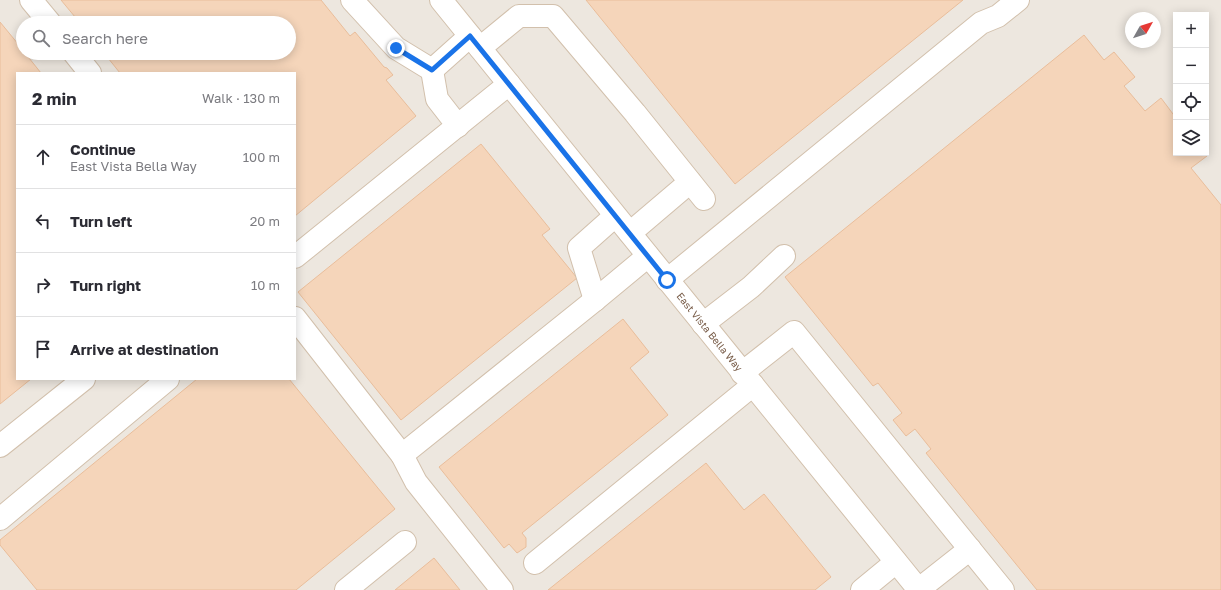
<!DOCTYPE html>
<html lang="en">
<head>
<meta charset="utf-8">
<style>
	body { margin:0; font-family:"Golos Text",sans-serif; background:#f7f7f7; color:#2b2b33 }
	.controls { position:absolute; right:12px; top:12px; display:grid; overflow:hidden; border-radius:0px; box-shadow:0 2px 10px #0003 }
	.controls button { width:36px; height:36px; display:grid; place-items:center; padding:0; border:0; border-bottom:1px solid #e1e1e2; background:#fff; color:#2b2b33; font:20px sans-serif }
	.compass { position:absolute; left:1125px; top:12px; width:36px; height:36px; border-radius:50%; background:#fff; box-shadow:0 2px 10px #0003; rotate:51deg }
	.stop { position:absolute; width:12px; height:12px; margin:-9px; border:3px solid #1a73e8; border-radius:50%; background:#fff }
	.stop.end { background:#1a73e8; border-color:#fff; box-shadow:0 1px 4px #0008 }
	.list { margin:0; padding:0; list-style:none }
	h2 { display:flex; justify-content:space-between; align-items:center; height:52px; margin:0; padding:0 16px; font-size:17px }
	h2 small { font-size:13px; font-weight:400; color:#7c7c81 }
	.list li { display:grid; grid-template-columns:26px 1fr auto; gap:12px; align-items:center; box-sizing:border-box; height:64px; padding:0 16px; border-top:1px solid #e1e1e2 }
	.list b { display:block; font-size:15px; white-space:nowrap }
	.list p { margin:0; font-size:13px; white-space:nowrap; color:#7c7c81 }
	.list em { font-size:13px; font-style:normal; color:#7c7c81 }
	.icon { flex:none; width:22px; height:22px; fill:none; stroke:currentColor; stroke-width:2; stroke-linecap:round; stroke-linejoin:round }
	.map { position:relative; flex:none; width:1221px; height:590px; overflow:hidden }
	.search { position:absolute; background:#fff; box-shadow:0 2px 10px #0003; left:16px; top:16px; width:280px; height:44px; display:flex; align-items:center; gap:10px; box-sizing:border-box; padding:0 14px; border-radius:22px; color:#7c7c81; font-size:15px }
	.panel { position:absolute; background:#fff; box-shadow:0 2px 10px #0003; left:16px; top:72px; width:280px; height:308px; border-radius:0px }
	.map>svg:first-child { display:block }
	.industrial { fill:#ede7df; fill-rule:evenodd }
	.building { fill:#f5d5ba; stroke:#e9bd9a }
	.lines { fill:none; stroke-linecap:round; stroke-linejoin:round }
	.minor-casing { stroke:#d2c0ac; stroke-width:24 }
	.minor { stroke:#fff; stroke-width:22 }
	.route { stroke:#1a73e8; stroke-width:5 }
	.labels { text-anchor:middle; stroke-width:3; stroke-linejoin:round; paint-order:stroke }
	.street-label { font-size:10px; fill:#785c48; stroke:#fff9ec }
</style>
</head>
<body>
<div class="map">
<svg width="1221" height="590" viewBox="0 0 1221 590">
	<rect width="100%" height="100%" fill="#fef5e5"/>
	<path class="industrial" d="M0,0h1221v590h-1221zM1176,15h30v138h-30zM1131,18h24v24h-24zM23,23h266v30h-266zM17,73h278v306h-278z"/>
	<g class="building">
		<polygon points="61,0 321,0 350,36 355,32 384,67 387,68 393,75 386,80 416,116 295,216 295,73 120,73 104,53 289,53 289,23 80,23"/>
		<polygon points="586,0 963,0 735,184"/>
		<polygon points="0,22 23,50 23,53 25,53 41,73 17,73 17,379 31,379 0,404"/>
		<polygon points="1084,35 1104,60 1114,52 1135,77 1124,86 1145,111 1161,98 1176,118 1176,153 1205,153 1207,156 1191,168 1221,205 1221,590 1037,590 926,453 931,449 915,429 906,436 893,420 902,413 878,383 873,386 785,277"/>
		<polygon points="481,144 550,229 542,235 577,278 401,420 298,292"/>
		<polygon points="623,319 649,352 630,368 668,415 522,533 526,538 526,547 517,553 509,544 504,548 439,467"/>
		<polygon points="197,379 289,379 395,509 296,590 37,590 0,545 0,540"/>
		<polygon points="706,463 744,510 764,494 831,577 815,590 548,590"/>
		<polygon points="434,558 460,590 395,590"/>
	</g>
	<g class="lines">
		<defs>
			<g id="minor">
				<polyline points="31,0 50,23"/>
				<polyline points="352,0 396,48 432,70"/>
				<path id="s1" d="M441,0l478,590"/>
				<polyline points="480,48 519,16 553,16 635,113 704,199"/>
				<polyline points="74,53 90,73"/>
				<polyline points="458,126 437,99 432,70 470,36"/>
				<polyline points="630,233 690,182"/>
				<polyline points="295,257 509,84"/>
				<polyline points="667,280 981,23 998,16 1018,0"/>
				<polyline points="595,300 579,248 615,216"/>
				<polyline points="295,318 402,455 595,300 648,256"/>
				<polyline points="703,324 751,287 784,256"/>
				<polyline points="742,373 794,332 1003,590"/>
				<polyline points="0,446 84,379"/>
				<polyline points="402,455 416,482 502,590"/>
				<polyline points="0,519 168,379"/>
				<polyline points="535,563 753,385"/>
				<polyline points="346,590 405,542"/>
				<polyline points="862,590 896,562"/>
				<polyline points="918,590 970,549"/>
			</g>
		</defs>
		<use href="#minor" class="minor-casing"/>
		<use href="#minor" class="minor"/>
	</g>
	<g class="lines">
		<polyline class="route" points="396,48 432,70 470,36 667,280"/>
	</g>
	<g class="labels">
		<g class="street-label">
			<text dy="4" stroke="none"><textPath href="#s1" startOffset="427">East Vista Bella Way</textPath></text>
		</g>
	</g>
</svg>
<div class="controls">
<button>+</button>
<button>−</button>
<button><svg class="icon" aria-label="locate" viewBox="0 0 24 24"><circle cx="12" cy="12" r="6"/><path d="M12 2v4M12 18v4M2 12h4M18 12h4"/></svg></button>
<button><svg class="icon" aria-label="layers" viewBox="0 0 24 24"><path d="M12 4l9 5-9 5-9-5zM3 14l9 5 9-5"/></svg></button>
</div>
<svg class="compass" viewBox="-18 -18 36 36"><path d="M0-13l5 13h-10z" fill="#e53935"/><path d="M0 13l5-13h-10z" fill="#7c7c81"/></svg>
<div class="stop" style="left:667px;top:280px"></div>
<div class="stop end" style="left:396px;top:48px"></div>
<div class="search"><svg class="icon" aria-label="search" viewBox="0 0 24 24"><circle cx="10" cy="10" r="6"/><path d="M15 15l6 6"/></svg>Search here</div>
<section class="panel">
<h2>2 min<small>Walk · 130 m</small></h2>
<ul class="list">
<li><svg class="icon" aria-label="ahead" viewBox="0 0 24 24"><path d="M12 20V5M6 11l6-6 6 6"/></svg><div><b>Continue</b><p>East Vista Bella Way</p></div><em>100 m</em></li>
<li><svg class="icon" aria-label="left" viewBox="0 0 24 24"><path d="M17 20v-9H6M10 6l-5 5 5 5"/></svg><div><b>Turn left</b></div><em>20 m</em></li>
<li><svg class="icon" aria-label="right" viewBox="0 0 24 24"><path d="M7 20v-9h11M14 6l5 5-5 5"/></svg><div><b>Turn right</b></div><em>10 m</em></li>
<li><svg class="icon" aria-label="arrive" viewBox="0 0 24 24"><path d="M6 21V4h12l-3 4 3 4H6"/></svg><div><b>Arrive at destination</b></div></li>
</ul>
</section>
</div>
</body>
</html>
